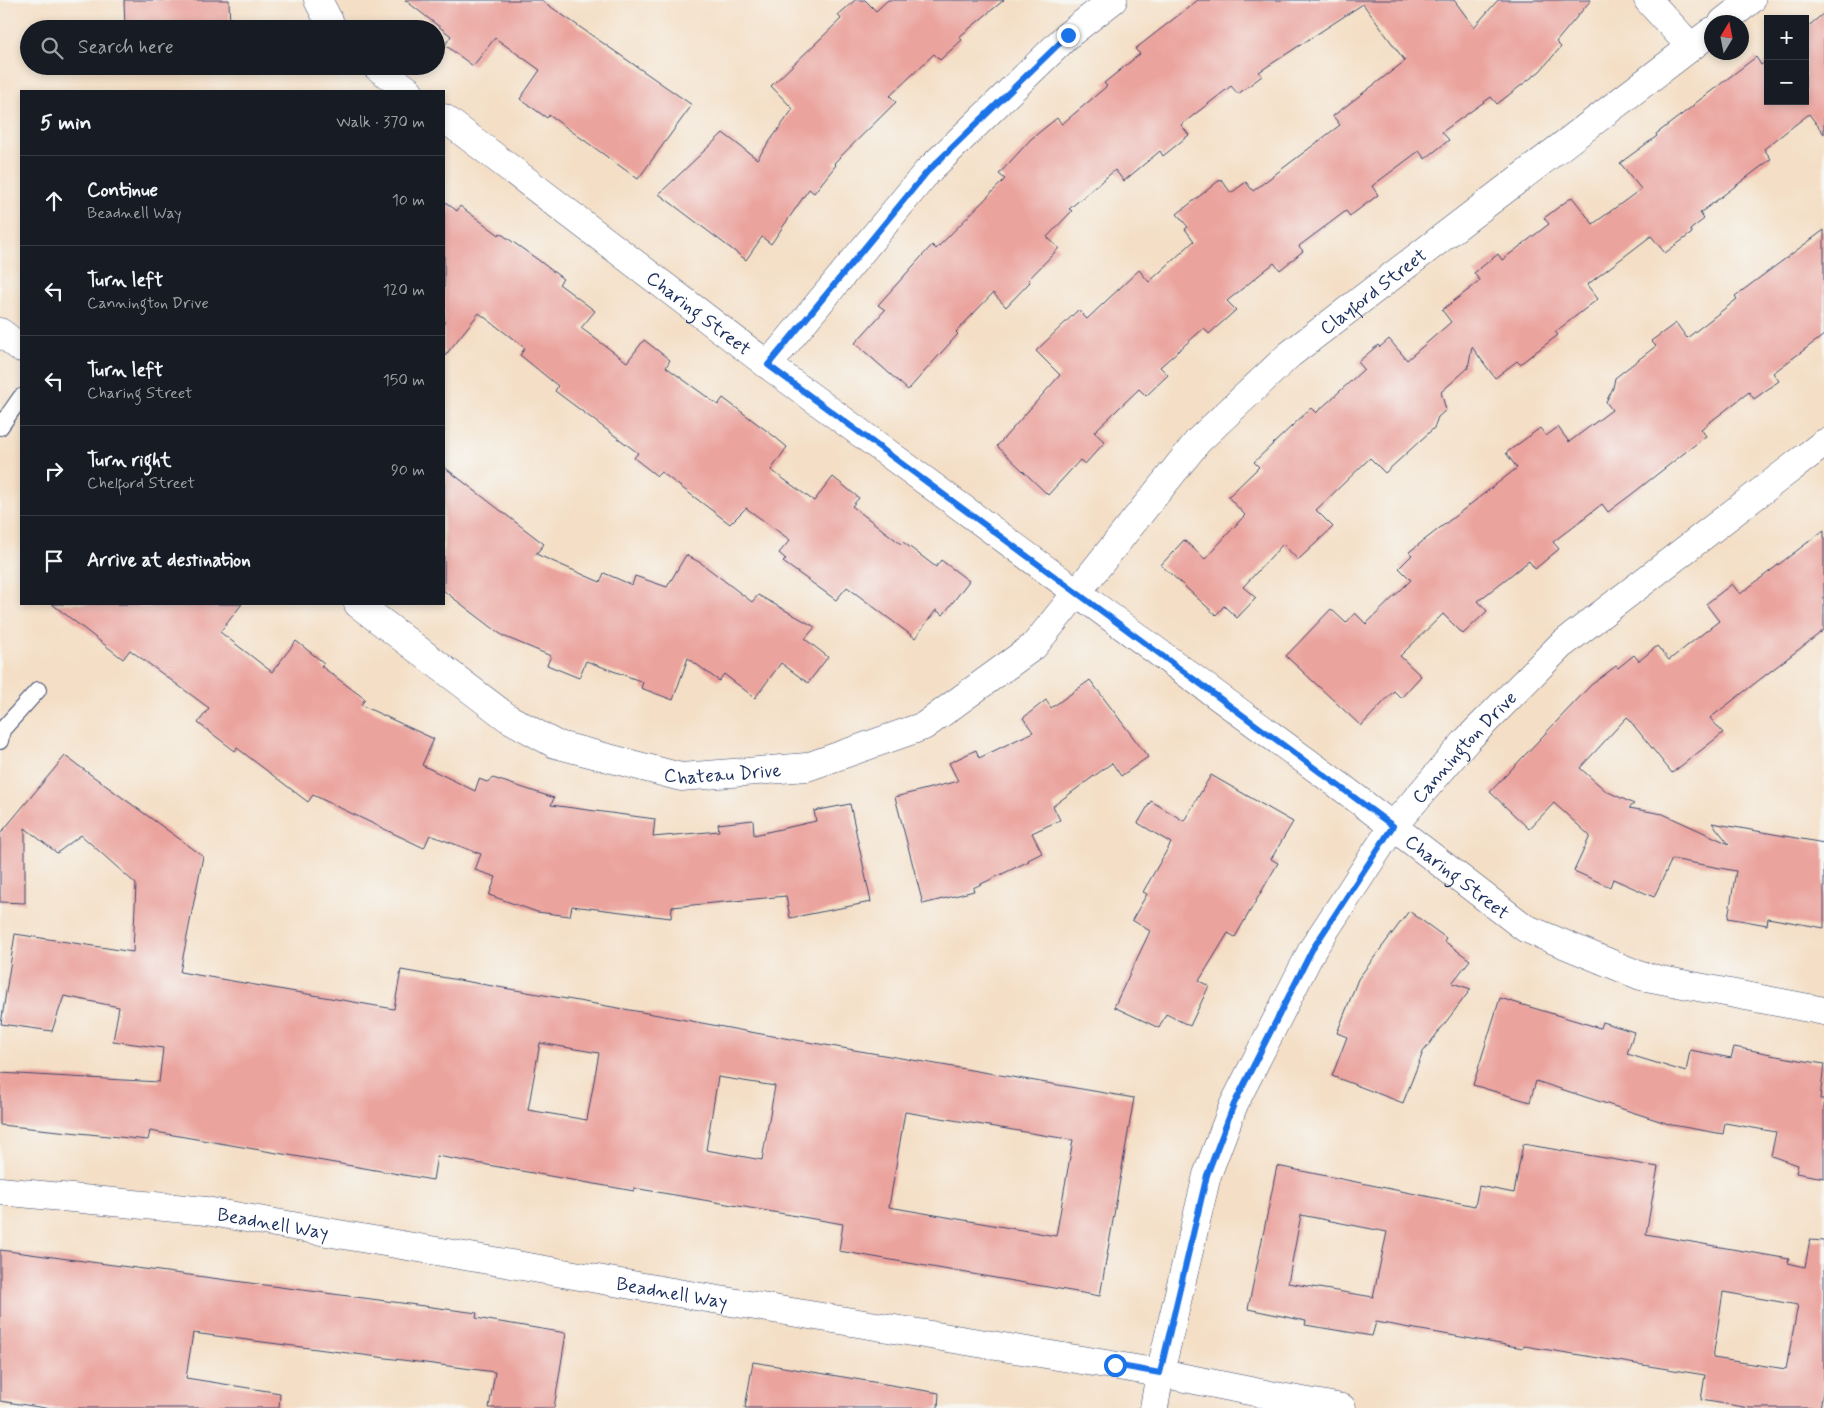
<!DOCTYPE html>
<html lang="en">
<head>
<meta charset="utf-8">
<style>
	body { margin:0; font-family:Mynerve,sans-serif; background:#242831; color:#f1f3f6 }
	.controls { position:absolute; right:15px; top:15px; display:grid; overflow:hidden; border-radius:0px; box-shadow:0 2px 8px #0003 }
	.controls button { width:45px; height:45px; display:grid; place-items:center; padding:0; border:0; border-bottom:1px solid #363941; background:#171b24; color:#f1f3f6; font:25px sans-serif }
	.compass { position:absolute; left:1704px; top:15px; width:45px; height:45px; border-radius:50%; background:#171b24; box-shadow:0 2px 8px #0003; rotate:10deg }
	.stop { position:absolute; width:15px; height:15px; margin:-11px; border:4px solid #1a73e8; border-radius:50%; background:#fff }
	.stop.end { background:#1a73e8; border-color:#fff; box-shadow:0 1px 5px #0008 }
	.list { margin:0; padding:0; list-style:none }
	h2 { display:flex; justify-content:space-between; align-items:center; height:65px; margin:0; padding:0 20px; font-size:21px }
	h2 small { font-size:16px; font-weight:400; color:#9ea1a6 }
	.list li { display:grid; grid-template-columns:32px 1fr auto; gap:15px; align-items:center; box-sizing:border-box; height:90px; padding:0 20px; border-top:1px solid #363941 }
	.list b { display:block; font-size:19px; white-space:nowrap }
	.list p { margin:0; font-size:16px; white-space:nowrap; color:#9ea1a6 }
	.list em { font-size:16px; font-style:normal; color:#9ea1a6 }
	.icon { flex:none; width:28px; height:28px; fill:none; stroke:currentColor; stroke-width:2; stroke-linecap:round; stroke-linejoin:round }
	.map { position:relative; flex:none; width:1824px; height:1408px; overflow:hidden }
	.search { position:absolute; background:#171b24; box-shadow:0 2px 8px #0003; left:20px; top:20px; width:425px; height:55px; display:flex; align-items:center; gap:12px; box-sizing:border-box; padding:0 18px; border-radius:28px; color:#9ea1a6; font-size:19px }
	.panel { position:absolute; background:#171b24; box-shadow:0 2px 8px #0003; left:20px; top:90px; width:425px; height:515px; border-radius:0px }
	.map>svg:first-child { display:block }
	.building { fill:#eba39d; fill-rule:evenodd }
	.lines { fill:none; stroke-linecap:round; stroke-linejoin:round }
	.lane-casing { stroke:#3c496e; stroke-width:18 }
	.street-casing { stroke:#3c496e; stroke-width:29 }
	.lane { stroke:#fff; stroke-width:16 }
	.street { stroke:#fff; stroke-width:28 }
	.route { stroke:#1a73e8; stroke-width:6 }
	.labels { text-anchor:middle; stroke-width:4; stroke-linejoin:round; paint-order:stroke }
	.street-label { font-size:19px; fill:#1b2f5e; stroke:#f6f6f2 }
</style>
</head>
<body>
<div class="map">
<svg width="1824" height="1408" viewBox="0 0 1824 1408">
	<rect width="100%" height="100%" fill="#f6f6f2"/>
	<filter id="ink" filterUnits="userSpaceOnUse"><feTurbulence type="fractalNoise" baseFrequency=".02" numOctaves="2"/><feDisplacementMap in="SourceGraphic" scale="10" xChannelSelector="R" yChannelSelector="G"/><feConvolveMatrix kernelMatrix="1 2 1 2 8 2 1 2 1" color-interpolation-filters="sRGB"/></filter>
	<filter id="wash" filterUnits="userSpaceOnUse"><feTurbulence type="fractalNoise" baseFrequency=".0096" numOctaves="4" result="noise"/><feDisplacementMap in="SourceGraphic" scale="20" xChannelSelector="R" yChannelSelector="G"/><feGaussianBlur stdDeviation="1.12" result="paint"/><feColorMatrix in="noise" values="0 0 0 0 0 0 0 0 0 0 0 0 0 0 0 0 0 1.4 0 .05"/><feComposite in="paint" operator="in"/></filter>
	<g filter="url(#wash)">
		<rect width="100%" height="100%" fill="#f4dfc6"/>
		<g id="blocks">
			<g class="building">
				<polygon points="124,0 229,0 230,29 125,29"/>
				<polygon points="405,0 541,0 692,105 638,179 549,115 547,118 520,99 540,70 495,38 473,66 445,45 451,36"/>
				<polygon points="855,0 865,0 876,11 888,0 1004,0 959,37 962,40 940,60 934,54 890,96 896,102 834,163 836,165 814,193 809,189 771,244 762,237 746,260 659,194 723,133 757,159 793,109 771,86 841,19 838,15"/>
				<polygon points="1198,0 1454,0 1474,27 1498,0 1591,0 1556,42 1561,47 1540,71 1497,104 1491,97 1442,132 1449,140 1425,159 1419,151 1372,186 1378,195 1350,216 1346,211 1299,246 1303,251 1280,270 1274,263 1227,301 1236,310 1209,334 1204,328 1160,367 1168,375 1146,396 1139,389 1094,432 1105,442 1085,464 1080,460 1048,495 997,446 1060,375 1036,351 1078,310 1087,319 1139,270 1149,282 1194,241 1185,229 1188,227 1177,214 1221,179 1231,193 1246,182 1253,191 1340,125 1333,116 1405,61 1363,4 1259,72 1262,76 1238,94 1231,86 1181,125 1189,135 1163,156 1160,151 1124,181 1115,170 1069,209 1072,211 1047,237 1059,248 1028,280 1030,282 1006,307 993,293 956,332 958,334 908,390 855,343 885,310 878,305 932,245 936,249 1005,179 999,174 1031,139 1057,118 1062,124 1107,86 1104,83 1140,54 1135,49"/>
				<polygon points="1824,13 1824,134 1809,114 1764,149 1771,159 1700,213 1704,219 1690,230 1692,233 1665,253 1651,236 1587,285 1598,299 1555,332 1558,335 1520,364 1517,361 1495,378 1472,347 1468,368 1441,392 1446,410 1438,417 1434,428 1385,473 1370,458 1316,510 1333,527 1298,560 1283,544 1243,587 1256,598 1237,618 1224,606 1216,615 1161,565 1184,540 1205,559 1245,515 1228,497 1259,467 1254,462 1311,408 1316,413 1364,369 1358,362 1378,345 1380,347 1389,339 1407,360 1451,322 1442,310 1480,281 1474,273 1498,254 1502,260 1549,224 1544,218 1572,197 1593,224 1641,189 1620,163 1657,136 1656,134 1693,106 1693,105 1756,57 1761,65 1768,60 1768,101 1805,101 1805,29"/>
				<polygon points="444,201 457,211 460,206 499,235 500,233 537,259 563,279 559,284 595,311 581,328 627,362 644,340 670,360 666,367 718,405 723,398 775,437 787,447 771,470 814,501 833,477 859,498 852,506 901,544 903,542 936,567 941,560 969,581 943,615 936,610 915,638 847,587 836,600 783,562 786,559 779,553 790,540 746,508 730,524 661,472 657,476 634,458 638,453 555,391 558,386 520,355 525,348 479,313 444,357"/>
				<polygon points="1824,230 1824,335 1773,373 1779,381 1754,399 1749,392 1701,429 1706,436 1632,494 1608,512 1602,504 1553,542 1559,549 1535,569 1529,561 1478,601 1487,611 1463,634 1443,614 1400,656 1421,676 1401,698 1394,691 1361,726 1286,656 1331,609 1346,623 1355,613 1366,624 1411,580 1399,568 1412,555 1409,552 1517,468 1506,453 1540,428 1546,436 1558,427 1569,442 1612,410 1606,402 1613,388 1615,378 1656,346 1651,341 1676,323 1687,338 1737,299 1735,296"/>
				<polygon points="444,467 544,544 536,554 600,582 604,573 632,585 635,576 667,587 686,555 701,563 752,602 758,595 815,627 805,639 828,657 808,683 781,663 755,698 724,674 719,681 688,658 673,700 641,688 643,682 586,661 579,678 547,665 551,656 503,636 444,591"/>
				<polygon points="1824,530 1824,630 1710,718 1723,733 1672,773 1627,717 1580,768 1606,791 1634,804 1629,808 1663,814 1729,844 1712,823 1824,843 1824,928 1768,918 1767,925 1728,918 1736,871 1672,859 1654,897 1613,879 1610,887 1574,871 1590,836 1554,803 1529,829 1490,792 1591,685 1616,666 1618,668 1634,655 1639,661 1657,646 1669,660 1719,621 1706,604 1732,584 1740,594"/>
				<polygon points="52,604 242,604 220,632 272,672 296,641 324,663 321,666 365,699 361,705 434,739 422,765 475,791 479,779 487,782 493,778 554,798 551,805 655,819 653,837 719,831 718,824 753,820 754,835 816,821 814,811 850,804 871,902 790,918 786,896 672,907 671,918 572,906 570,916 537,912 489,895 496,877 475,870 481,854 430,835 424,848 313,795 308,802 237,748 235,751 198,723 209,708 130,650 123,659"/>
				<polygon points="1090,680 1148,757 1121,776 1112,763 1053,806 1060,820 1032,833 1042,853 1028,860 1029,861 973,888 974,891 923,904 895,797 958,781 949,763 976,750 979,758 1033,732 1023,718 1046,700 1051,708"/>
				<path d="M65,756l138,100 -23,116 214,37 7,-39 263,46 97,18 373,64 -34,198 -261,-45 4,-27 -209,-36v3l-197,-35 -4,24 -283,-49 -2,9 -148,-15v-52l159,9 4,-34 -50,-7 6,-34 -55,-11 -12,35 -51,-7 14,-90 118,18 3,-68 -55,-49 -24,18 -32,-25v75l-25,-1v-68zM540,1043l59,10 -12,67 -59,-10zM718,1077l57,9 -13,74 -56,-10zM905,1112l168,28 -17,96 -167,-29z"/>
				<polygon points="1211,775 1293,822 1271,859 1278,863 1235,937 1228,933 1199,981 1209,986 1190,1026 1166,1014 1159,1028 1114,1007 1150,931 1132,920 1147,894 1143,892 1171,843 1138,823 1151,801 1184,821"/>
				<polygon points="1409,911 1446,938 1444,941 1470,960 1452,983 1471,989 1423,1052 1403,1103 1332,1076 1347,1037 1337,1033 1358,979"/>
				<polygon points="1500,998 1600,1028 1602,1022 1634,1032 1627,1054 1686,1072 1690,1050 1731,1058 1734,1047 1771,1054 1770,1055 1824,1064 1820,1099 1824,1099 1824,1178 1796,1173 1798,1165 1771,1156 1776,1132 1725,1123 1723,1134 1672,1125 1536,1081 1530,1102 1473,1085"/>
				<path d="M1523,1144l135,23 -12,67 143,25 -1,4 17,4 5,-27 14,1v145l-4,22h-70l-49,-8 4,-25 -181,-29 -1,2 -147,-26 -4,14 -67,-11 1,-4 -58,-12 29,-143 198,40 4,-20 35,7zM1301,1215l86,17 -14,65 -85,-14zM1723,1292l75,13 -12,64 -73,-11z"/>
				<polygon points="0,1250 477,1313 476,1318 566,1333 554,1408 489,1408 495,1372 193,1333 186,1378 280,1393 279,1408 45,1408 0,1401"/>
				<polygon points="753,1362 939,1393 938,1408 745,1408"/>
			</g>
		</g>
	</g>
	<g filter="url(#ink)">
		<use href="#blocks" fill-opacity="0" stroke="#3c496e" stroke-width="1"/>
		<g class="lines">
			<defs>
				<g id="lane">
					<polyline points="0,427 21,397"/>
					<polyline points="0,741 2,730 38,690"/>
				</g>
				<g id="street">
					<polyline points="318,0 333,29"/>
					<polyline points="1648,0 1691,47"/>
					<polyline points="1723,22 1751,0"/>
					<polyline points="376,66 409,91"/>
					<path id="s1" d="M444,118l324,247 576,424 181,139 116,48 183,35"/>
					<polyline points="0,332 21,348"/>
					<polyline points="768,365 927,172 1068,35 1113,0"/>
					<path id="s2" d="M358,604l150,114 47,26 126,33 126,-10 117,-41 110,-80 164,-205 91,-86 423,-324"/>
					<path id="s3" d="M0,1191l206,20 495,86 459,76 115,23 67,12"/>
					<path id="s4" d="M1154,1408l6,-35 47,-198 27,-71 78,-154 81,-124 74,-86 93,-94 264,-203"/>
				</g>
			</defs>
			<use href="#lane" class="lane-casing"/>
			<use href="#street" class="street-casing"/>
			<use href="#lane" class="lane"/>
			<use href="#street" class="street"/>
		</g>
	</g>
	<g class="lines" filter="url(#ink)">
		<polyline class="route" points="1068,35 927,172 768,365 1393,826 1312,950 1234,1104 1207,1175 1160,1373 1115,1365"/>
	</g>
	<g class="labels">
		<g class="street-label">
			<text dy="7" stroke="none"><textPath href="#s2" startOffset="1252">Clayford Street</textPath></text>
			<text dy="7" stroke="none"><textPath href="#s1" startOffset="321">Charing Street</textPath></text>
			<text dy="7" stroke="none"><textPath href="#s4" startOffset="742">Cannington Drive</textPath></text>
			<text dy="7" stroke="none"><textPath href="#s2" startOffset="414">Chateau Drive</textPath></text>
			<text dy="7" stroke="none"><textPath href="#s1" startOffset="1266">Charing Street</textPath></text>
			<text dy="7" stroke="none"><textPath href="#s3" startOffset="275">Beadnell Way</textPath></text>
			<text dy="7" stroke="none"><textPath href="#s3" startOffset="680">Beadnell Way</textPath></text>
		</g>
	</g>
</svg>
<div class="controls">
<button>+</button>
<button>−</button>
</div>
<svg class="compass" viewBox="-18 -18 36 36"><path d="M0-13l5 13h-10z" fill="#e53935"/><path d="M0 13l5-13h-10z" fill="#9ea1a6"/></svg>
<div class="stop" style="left:1115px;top:1365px"></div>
<div class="stop end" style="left:1068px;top:35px"></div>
<div class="search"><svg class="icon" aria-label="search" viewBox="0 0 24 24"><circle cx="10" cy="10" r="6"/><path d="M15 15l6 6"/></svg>Search here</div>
<section class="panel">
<h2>5 min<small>Walk · 370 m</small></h2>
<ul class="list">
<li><svg class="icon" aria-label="ahead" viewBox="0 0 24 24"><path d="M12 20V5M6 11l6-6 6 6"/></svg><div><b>Continue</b><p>Beadnell Way</p></div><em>10 m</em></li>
<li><svg class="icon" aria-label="left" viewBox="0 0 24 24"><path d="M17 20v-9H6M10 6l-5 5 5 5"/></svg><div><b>Turn left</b><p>Cannington Drive</p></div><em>120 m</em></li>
<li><svg class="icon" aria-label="left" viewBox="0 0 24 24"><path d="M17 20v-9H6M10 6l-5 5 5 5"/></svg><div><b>Turn left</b><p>Charing Street</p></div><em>150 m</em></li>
<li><svg class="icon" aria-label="right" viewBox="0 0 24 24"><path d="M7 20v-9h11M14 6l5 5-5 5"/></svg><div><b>Turn right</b><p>Chelford Street</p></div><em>90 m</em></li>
<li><svg class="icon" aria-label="arrive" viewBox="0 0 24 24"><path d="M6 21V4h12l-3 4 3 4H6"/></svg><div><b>Arrive at destination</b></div></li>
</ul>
</section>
</div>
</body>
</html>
